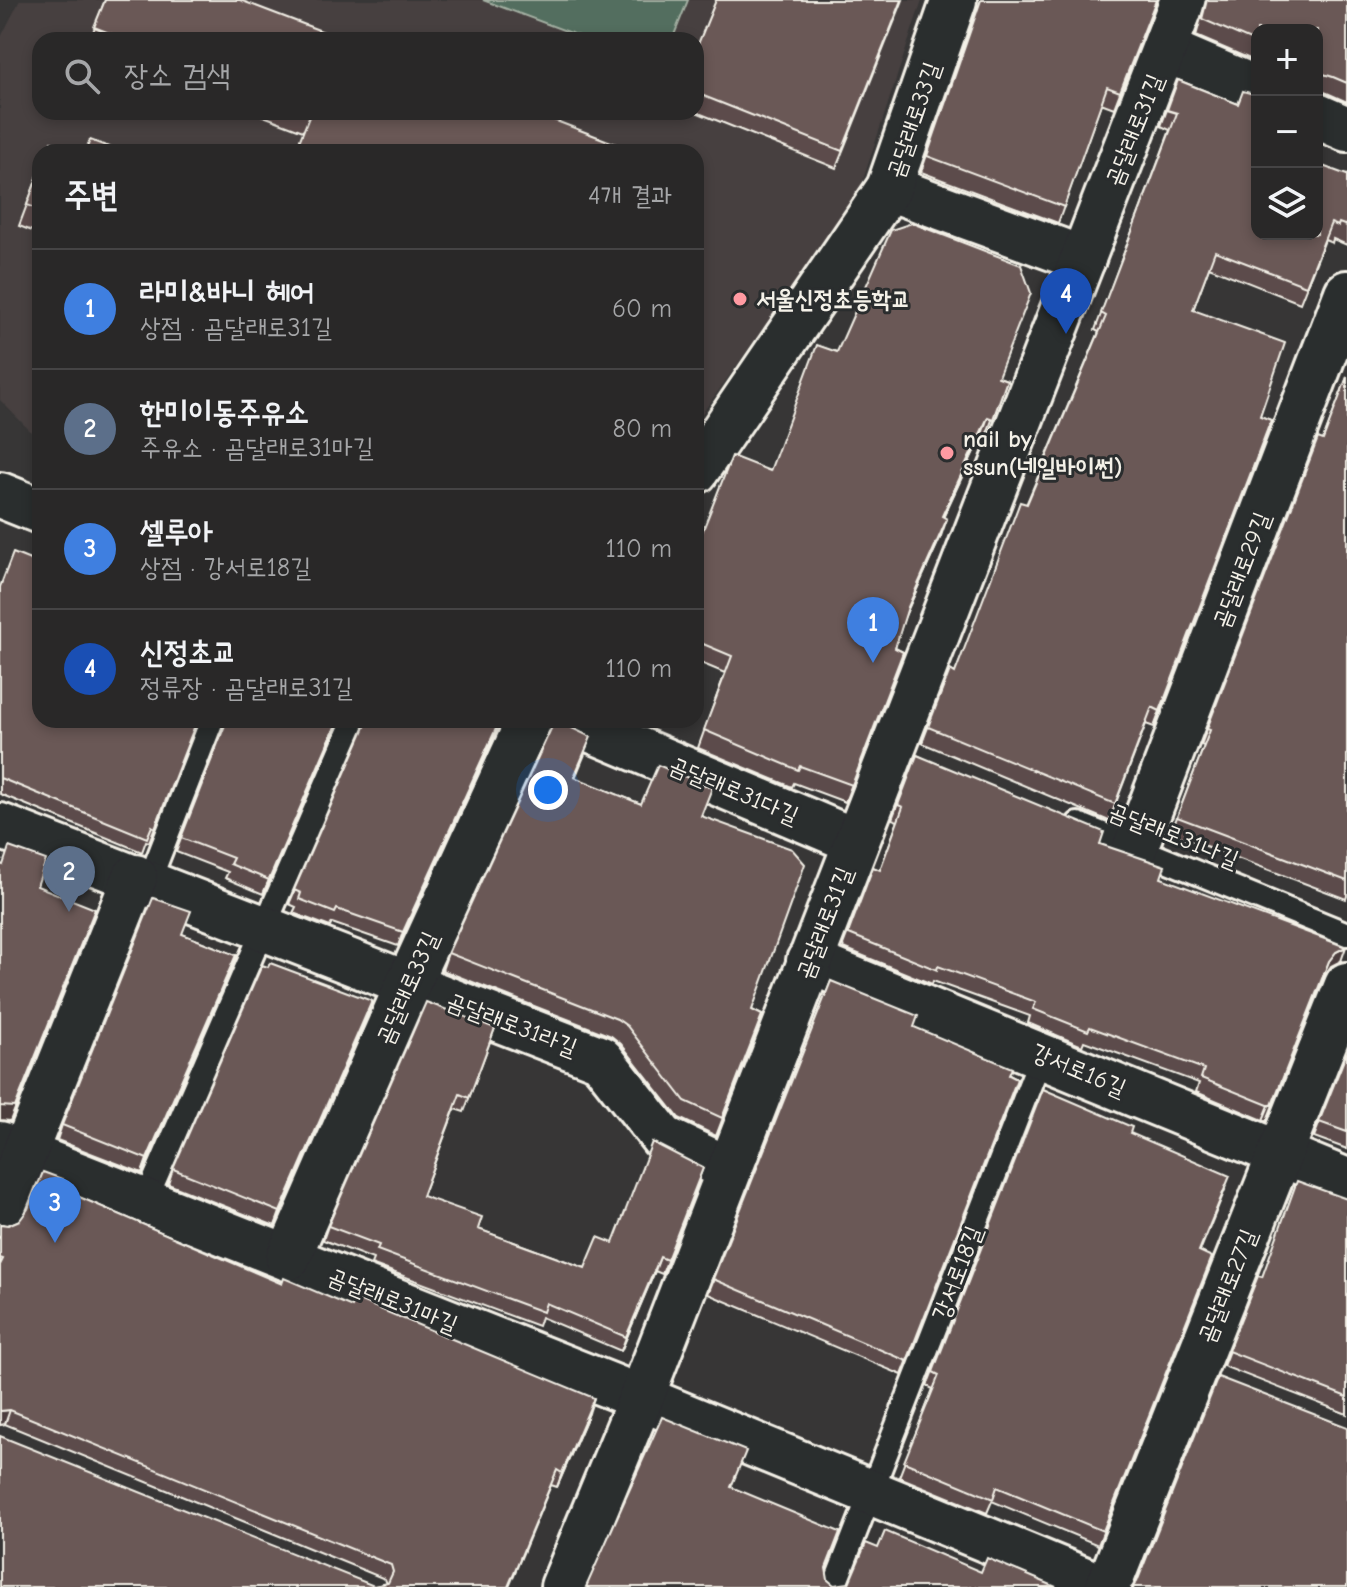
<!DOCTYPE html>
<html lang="ko">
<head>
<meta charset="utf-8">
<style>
	body { margin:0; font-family:"Comic Neue","Poor Story",sans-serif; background:#353434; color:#f1f3f6 }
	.controls { position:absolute; right:24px; top:24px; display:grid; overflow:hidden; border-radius:16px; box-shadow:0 4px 12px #0003 }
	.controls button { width:72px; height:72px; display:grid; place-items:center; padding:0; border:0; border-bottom:2px solid #454445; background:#292828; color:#f1f3f6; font:40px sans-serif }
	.you { position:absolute; left:548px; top:790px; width:28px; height:28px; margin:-20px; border:6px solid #fff; border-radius:50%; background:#1a73e8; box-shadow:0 0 0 12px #1a73e833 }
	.badge { display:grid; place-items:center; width:52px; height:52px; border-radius:50%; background:#d93025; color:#fff; font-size:26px; font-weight:700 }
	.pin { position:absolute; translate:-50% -66px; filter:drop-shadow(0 2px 4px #0008) }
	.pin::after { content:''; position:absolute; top:42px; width:28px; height:24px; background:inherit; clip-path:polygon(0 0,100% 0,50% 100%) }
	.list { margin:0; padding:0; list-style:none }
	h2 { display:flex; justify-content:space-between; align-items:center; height:104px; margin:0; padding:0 32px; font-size:34px }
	h2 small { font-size:26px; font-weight:400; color:#a5a6a8 }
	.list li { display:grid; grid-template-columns:52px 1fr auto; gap:24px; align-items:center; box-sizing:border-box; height:120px; padding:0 32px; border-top:2px solid #454445 }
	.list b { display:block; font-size:30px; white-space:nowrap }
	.list p { margin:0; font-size:26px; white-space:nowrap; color:#a5a6a8 }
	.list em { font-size:26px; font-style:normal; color:#a5a6a8 }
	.icon { flex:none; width:44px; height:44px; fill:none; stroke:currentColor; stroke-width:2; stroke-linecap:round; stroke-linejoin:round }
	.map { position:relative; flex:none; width:1347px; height:1587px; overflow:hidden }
	.search { position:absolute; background:#292828; box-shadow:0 4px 12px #0003; left:32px; top:32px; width:672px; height:88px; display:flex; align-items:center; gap:20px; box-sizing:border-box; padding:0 28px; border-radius:24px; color:#a5a6a8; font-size:30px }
	.panel { position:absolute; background:#292828; box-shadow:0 4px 12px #0003; left:32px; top:144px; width:672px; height:584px; border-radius:24px }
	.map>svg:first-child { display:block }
	.built { fill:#474040; fill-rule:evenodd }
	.green { fill:#536e5e; stroke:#a4b0a3; stroke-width:2 }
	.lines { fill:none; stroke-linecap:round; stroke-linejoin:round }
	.lane-casing { stroke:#f4f1e8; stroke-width:28 }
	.street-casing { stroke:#f4f1e8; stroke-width:50 }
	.lane { stroke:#2a2d2e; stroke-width:22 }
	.street { stroke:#2a2d2e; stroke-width:44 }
	.wall { fill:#5c4c4b; stroke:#f4f1e8; stroke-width:2 }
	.shaded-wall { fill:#4b3e3d; stroke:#f4f1e8; stroke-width:2 }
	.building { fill:#6b5857; stroke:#f4f1e8; stroke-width:2 }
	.poi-dot { fill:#ff9aa2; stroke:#2a2d2e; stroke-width:3 }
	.labels { text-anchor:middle; stroke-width:6; stroke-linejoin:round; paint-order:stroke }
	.street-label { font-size:24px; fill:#f4f1e8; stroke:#2a2d2e }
	.poi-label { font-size:24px; font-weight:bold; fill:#f4f1e8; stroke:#2a2d2e; text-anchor:start }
</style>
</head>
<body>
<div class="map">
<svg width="1347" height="1587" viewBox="0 0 1347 1587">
	<rect width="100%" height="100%" fill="#373636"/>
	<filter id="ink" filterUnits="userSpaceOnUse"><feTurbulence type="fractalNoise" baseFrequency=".0125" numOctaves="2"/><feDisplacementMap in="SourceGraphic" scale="16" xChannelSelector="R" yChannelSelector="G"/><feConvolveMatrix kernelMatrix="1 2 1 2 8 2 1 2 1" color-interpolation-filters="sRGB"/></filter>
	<g filter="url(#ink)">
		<path class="built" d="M20,0h902l-65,198 -161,224v-270h-656v289l-40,-41v-361zM40,40h656v72h-656z"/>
		<polygon class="green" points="483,0 688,0 672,40 590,40"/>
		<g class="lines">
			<defs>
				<g id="lane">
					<polyline points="1078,824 1347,934"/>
					<polyline points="148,884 212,720"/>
					<polyline points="145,1202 354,720"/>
					<polyline points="834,1587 1042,1054"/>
				</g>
				<g id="street">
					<polyline points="1166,50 1257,89"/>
					<polyline points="1317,116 1347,129"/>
					<polyline points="889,188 1083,259"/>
					<polyline points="696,471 889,188 954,0"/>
					<polyline points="0,495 40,511"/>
					<polyline points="568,720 855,841"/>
					<polyline points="0,826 601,1059 663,1138 728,1169"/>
					<polyline points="1135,848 1347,293"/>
					<polyline points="809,961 1347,1181"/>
					<polyline points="0,1144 641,1398 1102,1587"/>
					<polyline points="0,1214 135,877"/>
					<polyline points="288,1258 408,984 529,720"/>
					<polyline points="563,1587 641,1398 1183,0"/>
					<polyline points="1108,1587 1347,985"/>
				</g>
			</defs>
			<use href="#lane" class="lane-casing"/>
			<use href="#street" class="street-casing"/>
			<use href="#lane" class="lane"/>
			<use href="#street" class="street"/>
		</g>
		<g class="wall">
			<polygon points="105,0 345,40 90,40"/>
			<polygon points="903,0 836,168 696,112 696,49"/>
			<polygon points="981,0 1156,0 1114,108 1101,103 1058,223 921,172"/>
			<polygon points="1206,0 1347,0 1347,102 1327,93 1317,90 1317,30 1257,30 1257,62 1196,36"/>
			<polygon points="1178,80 1238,104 1257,234 1347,175 1347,245 1333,239 1332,243 1325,240 1300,303 1209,267 1193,310 1260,416 1271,420 1154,727 1146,724 1109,821 922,743 950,670 955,673 1099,332 1095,330 1170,130 1161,126"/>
			<polygon points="253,112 533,112 303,131"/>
			<polygon points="40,170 40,234 19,226"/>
			<polygon points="837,352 999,377 1007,380 986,436 982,434 943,517 941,536 904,618 895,648 903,652 845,802 794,783 792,787 698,748 725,673 696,661 696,533 701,535 770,471"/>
			<polygon points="1347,377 1347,896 1346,899 1171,833 1204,746 1201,745 1207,729 1323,440"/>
			<polygon points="0,587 197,720 149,842 146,841 142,852 0,794"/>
			<polygon points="225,720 339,720 263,894 225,878 228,872 176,852 225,724"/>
			<polygon points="366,720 500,720 398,946 332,923 330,927 293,913 296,907 289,904 367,724"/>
			<polygon points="585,754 575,778 641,804 702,816 752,1010 762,1015 716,1136 679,1118 621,1044 611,1036 442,970 448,953"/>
			<polygon points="917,755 1100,844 1161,878 1341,961 1331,966 1324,976 1267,1120 1263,1120 1196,1092 1199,1083 1084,1041 1082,1046 1028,1023 1030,1016 933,981 932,984 844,948 843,945 873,867 880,870 898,821 892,819"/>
			<polygon points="182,934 236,955 142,1173 57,1140 62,1125"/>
			<polygon points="831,981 914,1028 1017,1079 902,1375 708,1294"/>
			<polygon points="367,1015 275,1226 168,1184 173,1169"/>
			<polygon points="495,1028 464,1112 455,1109 422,1196 478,1229 585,1268 703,1168 662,1274 655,1271 621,1351 541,1317 538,1326 371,1264 373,1259 323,1240 328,1226"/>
			<polygon points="1347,1052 1347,1149 1314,1137"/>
			<polygon points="1043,1089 1130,1134 1225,1190 1200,1251 1207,1271 1098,1545 992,1501 987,1513 899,1477 933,1389 927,1386"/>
			<polygon points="58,1188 282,1284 589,1413 557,1487 551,1485 509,1587 374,1586 387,1584 385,1579 5,1424 0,1425 0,1224 8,1225 20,1220"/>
			<polygon points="1347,1199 1347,1414 1223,1366 1258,1276 1262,1277"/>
		</g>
		<g class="shaded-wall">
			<polygon points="988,417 982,434 936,533 942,516"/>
			<polygon points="947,519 941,536 901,624 908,607"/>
			<polygon points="338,720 339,720 263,894 269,880"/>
			<polygon points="500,720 496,731 398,946 403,932"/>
			<polygon points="90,923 10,1121 0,1120 0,1106"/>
			<polygon points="1346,947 1341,961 1331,966 1324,976 1267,1120 1263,1120 1329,961 1336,952"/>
			<polygon points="236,955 231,969 142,1173 147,1159"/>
			<polygon points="372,1001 367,1015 275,1226 280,1212"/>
			<polygon points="660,1257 655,1271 621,1351 626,1337"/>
			<polygon points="594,1398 589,1413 557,1487 562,1473"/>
			<polygon points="10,1410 5,1424 0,1425 0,1411"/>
		</g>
		<g class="building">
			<polygon points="105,0 240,0 345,40 127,40 94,27"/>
			<polygon points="716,0 902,0 842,151 696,93 696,49"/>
			<polygon points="981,0 1156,0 1120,92 1107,87 1064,207 927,156"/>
			<polygon points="1207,0 1347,0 1347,83 1333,77 1317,72 1317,30 1257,30 1257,43 1202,19"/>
			<polygon points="1178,80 1238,104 1243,91 1257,95 1257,234 1317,234 1317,164 1347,175 1347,226 1339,223 1338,226 1331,223 1306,286 1215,251 1193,310 1285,343 1260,416 1271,420 1160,711 1152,707 1115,804 928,727 950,670 955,673 1020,502 1027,504 1106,316 1101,313 1177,113 1167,110"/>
			<polygon points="311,112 533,112 637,152 295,152"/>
			<polygon points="90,140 122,152 85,152"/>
			<polygon points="51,142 77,152 47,152"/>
			<polygon points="40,170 40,210 27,205"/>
			<polygon points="912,223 1021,265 1031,293 998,377 1007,380 993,419 988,417 942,516 947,519 908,607 895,648 903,652 852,785 800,766 798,770 704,730 732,656 696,641 696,533 701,535 732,456 770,471 817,345 837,352 891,230"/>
			<polygon points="1347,377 1347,881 1177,817 1210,730 1207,729 1318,438 1323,440"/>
			<polygon points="13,553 40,564 40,720 197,720 155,828 152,826 147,838 0,778 0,587"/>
			<polygon points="227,720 338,720 269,880 230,864 233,858 181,838"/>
			<polygon points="368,720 500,720 403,932 337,909 335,913 299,899 301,893 294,890"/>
			<polygon points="555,720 591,737 574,777 641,804 658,765 712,788 701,816 792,849 805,864 752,1010 762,1015 722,1118 685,1101 627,1026 617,1019 448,953"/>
			<polygon points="917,755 1104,832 1100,844 1165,866 1161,878 1346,947 1336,952 1329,961 1272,1105 1268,1105 1201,1078 1204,1069 1090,1027 1088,1031 1033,1009 1036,1002 938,966 937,970 849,934 849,931 873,867 880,870 903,807 898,805"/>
			<polygon points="9,847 46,860 37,886 95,909 15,1107 0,1106 0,864 3,865"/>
			<polygon points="153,898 191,911 182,934 236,955 147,1159 62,1125"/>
			<polygon points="270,963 372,1001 280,1212 173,1169 262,965 268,967"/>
			<polygon points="831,981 918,1016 914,1027 1012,1068 1009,1075 1017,1079 907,1361 713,1279"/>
			<polygon points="426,1002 495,1028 469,1098 460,1094 422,1196 482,1217 478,1229 585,1268 598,1237 613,1243 652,1142 703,1168 667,1260 660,1257 626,1337 546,1303 543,1312 377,1250 379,1245 328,1226"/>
			<polygon points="1347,1052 1347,1132 1319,1122"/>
			<polygon points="1043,1089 1132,1127 1130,1133 1230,1176 1199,1251 1212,1257 1103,1531 997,1487 993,1499 904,1462 939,1375 933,1372"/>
			<polygon points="43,1172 62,1179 58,1188 282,1284 284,1278 352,1307 356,1299 594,1398 562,1473 557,1470 508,1587 0,1587 0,1436 374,1586 388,1583 393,1572 391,1565 10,1410 0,1411 0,1265 3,1259 0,1258 0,1224 8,1225 20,1220 28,1209"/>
			<polygon points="1297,1181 1347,1199 1347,1397 1228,1351 1258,1276 1262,1277"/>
			<polygon points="1218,1377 1347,1427 1347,1587 1132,1587 1137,1582"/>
			<polygon points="662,1417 746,1451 731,1487 840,1532 826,1568 828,1580 834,1585 849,1583 866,1543 878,1548 885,1531 981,1572 987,1558 1056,1587 586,1587"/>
		</g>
	</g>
	<g class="poi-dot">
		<circle cx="740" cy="299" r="8"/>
		<circle cx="947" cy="453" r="8"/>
	</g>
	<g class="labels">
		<g class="street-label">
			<text transform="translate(913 120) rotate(-71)" y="8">곰달래로33길</text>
			<text transform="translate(1134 130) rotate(-68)" y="8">곰달래로31길</text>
			<text transform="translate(1241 570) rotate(-69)" y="8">곰달래로29길</text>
			<text transform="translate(734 790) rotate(23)" y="8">곰달래로31다길</text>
			<text transform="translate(1174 835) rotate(22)" y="8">곰달래로31나길</text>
			<text transform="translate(824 923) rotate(-69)" y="8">곰달래로31길</text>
			<text transform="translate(407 988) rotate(-66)" y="8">곰달래로33길</text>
			<text transform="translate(512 1024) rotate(21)" y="8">곰달래로31라길</text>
			<text transform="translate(1079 1070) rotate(23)" y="8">강서로16길</text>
			<text transform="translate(957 1273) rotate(-69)" y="8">강서로18길</text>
			<text transform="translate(1227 1286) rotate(-68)" y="8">곰달래로27길</text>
			<text transform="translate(393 1300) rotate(22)" y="8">곰달래로31마길</text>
		</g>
		<g class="poi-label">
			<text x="756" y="307">서울신정초등학교</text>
			<text x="963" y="447">nail by<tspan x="963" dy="28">ssun(네일바이썬)</tspan></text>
		</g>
	</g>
</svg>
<div class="controls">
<button>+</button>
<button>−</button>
<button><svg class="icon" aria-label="layers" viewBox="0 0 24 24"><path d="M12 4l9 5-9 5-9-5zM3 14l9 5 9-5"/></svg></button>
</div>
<div class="you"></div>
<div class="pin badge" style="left:873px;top:663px;background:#3f7fe0">1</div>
<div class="pin badge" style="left:69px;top:912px;background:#5c6f8a">2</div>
<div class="pin badge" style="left:55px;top:1243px;background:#3f7fe0">3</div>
<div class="pin badge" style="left:1066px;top:334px;background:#1a4fb4">4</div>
<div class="search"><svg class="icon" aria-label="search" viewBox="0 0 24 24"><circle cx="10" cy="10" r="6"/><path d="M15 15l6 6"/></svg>장소 검색</div>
<section class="panel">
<h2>주변<small>4개 결과</small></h2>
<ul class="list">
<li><span class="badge" style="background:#3f7fe0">1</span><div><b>라미&amp;바니 헤어</b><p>상점 · 곰달래로31길</p></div><em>60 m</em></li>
<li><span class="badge" style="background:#5c6f8a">2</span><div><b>한미이동주유소</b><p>주유소 · 곰달래로31마길</p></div><em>80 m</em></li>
<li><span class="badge" style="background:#3f7fe0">3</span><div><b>셀루아</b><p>상점 · 강서로18길</p></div><em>110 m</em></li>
<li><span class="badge" style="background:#1a4fb4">4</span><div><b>신정초교</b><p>정류장 · 곰달래로31길</p></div><em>110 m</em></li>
</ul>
</section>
</div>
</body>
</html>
